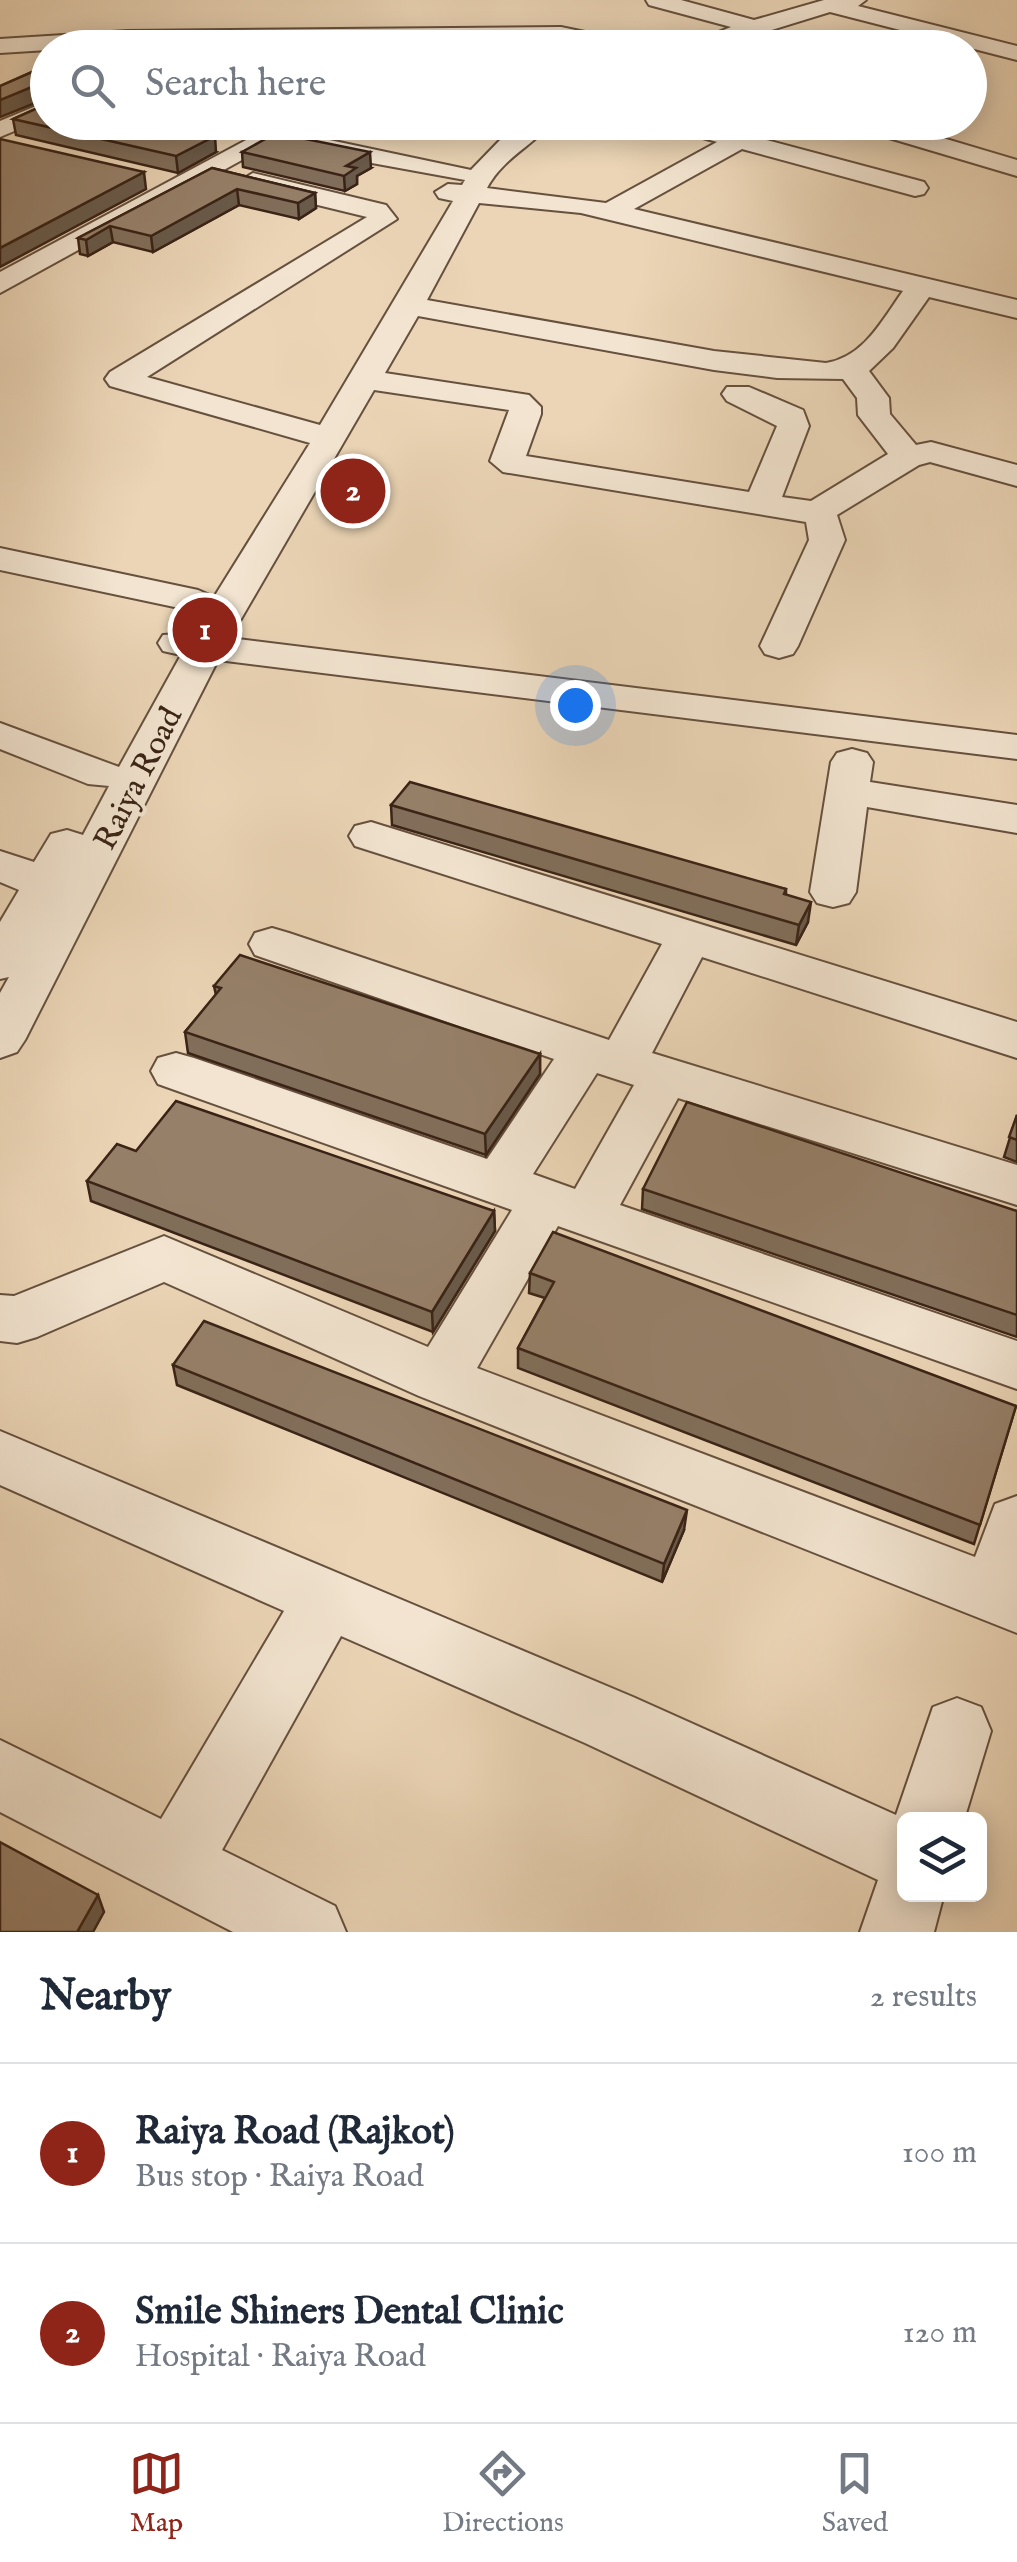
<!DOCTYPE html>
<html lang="en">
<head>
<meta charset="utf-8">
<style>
	body { margin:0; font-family:"IM FELL English",serif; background:#f6f6f7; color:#1f2937 }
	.controls { position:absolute; right:30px; bottom:30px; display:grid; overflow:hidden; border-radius:15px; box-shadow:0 5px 25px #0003 }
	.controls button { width:90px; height:90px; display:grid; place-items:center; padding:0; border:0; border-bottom:2px solid #e0e1e3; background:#fff; color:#1f2937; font:50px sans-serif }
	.you { position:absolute; left:575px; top:705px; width:35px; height:35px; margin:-25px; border:8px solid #fff; border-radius:50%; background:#1a73e8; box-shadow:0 0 0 15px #1a73e833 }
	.badge { display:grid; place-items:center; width:65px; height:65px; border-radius:50%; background:#8f2418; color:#fff; font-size:32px; font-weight:700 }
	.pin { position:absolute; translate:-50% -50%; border:5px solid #fff; box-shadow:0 2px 10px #0006 }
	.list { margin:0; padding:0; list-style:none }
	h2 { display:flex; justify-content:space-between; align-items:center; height:130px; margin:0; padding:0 40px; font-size:42px }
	h2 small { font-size:32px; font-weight:400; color:#747a83 }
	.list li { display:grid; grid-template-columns:65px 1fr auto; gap:30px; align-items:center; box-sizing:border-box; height:180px; padding:0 40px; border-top:2px solid #e0e1e3 }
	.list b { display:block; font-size:38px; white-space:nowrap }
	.list p { margin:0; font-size:32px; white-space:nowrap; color:#747a83 }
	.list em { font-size:32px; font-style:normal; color:#747a83 }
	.icon { flex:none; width:55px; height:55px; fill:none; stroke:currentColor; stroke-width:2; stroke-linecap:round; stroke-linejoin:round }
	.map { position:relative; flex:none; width:1017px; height:1932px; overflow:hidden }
	.search { position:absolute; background:#fff; box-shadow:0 5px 25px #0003; left:30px; right:30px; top:30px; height:110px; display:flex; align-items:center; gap:25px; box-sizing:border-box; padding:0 35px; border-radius:55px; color:#747a83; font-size:38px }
	.sheet { height:490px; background:#fff }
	nav { display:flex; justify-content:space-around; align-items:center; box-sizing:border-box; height:140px; border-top:2px solid #e0e1e3; background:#fff; font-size:28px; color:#747a83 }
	nav a { display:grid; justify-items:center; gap:5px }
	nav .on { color:#8f2418 }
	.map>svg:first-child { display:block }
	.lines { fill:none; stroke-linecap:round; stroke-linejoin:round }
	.minor-casing { stroke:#66503e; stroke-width:4 }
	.minor { fill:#f2e4d0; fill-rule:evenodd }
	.wall { fill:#816e5a; stroke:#3a2316; stroke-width:2.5 }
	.shaded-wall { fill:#695a4a; stroke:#3a2316; stroke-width:2.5 }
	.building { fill:#968069; stroke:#3a2316; stroke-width:2.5 }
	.labels { text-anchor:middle; stroke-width:8; stroke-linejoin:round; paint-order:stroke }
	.far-street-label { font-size:32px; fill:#3a2316; stroke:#f2e4d0 }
</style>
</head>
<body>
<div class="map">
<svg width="1017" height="1932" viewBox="0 0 1017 1932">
	<rect width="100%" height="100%" fill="#ebd5b6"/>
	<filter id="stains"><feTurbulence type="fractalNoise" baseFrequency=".002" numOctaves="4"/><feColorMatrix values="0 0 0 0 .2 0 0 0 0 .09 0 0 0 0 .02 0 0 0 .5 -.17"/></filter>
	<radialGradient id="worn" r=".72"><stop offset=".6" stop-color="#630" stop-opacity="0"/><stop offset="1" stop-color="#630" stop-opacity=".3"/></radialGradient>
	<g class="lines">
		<defs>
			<g id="minor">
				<polygon points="646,0 681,0 754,20 824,0 866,0 858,6 1017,46 1017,60 830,12 713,48 678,48 731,27 649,5"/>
				<polygon points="561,27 638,43 641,48 594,48 561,41 127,45 0,53 0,39 127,31"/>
				<polygon points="48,101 48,117 0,137 0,121"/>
				<polygon points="280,122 311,122 0,293 0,272"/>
				<path d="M524,122h29c-21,24 -50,36 -66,66l119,15 111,-61 -53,-15 -3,-5h42l32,9 14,-5 9,3 1,9 165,44 4,6 -4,6 -9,2 -173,-47 -108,60 383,91v18l-88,-21 -36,51 -24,23 20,27 1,16 26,31 15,-3 86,23v21l-87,-24 -11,3 -82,50 8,25 -47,106 -5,8 -14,4 -14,-4 -5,-8 49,-106 -3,-18 -303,-50 -13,-11 19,-51 -135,-20 -144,248 787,97v24l-799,-99 -193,380 -8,12 -17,6v-65l9,-16 -9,2v-57l19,-32 -19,-8v-31l34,11 17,-28 16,-4 16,5 26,-49 -21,-2 -88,-35v-26l119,44 62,-112 -18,-4 -5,-8 5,-8 31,-2 13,-23 -9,2 -198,-42v-22l198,42 16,7 96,-154 -200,-57 -5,-7 5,-7 257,-155 -123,-30 -4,-6 13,-8 133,32 11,14 -250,158 173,48 133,-224 -14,-3 -4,-6 13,-8 14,1 3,-5 -159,-29 -13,-8 13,-8 165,35 30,-31zM479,203l102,10 322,78c-21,29 -39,66 -77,72l-112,-12 -287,-51zM418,316l296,54 63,8 66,1 14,19 1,17 30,39 -77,47 -29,-4 27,-71 -6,-16 -54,-23h-22l-5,7 5,7 50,25 -28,66 -223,-36 15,-42v-7l-12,-12 -144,-22z"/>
				<polygon points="849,122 889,122 1017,160 1017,176 852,127"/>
				<polygon points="852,749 867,753 873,762 870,782 1017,805 1017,833 867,807 856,892 849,903 833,907 817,903 810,892 831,762 837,753"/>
				<path d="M371,822l646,200v36l-315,-101 -50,96 365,112v40l-339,-107 -58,107 397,136v48l-459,-163 -81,142 498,189 20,-53 22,-8v137l-598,-237 -255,-114 -127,55 -20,6 -17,-2v-46l14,1 150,-60 264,111 84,-137 -354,-126 -7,-13 7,-13 18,-5 18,5 293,101 67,-100 -299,-104 -6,-11 6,-11 17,-5 17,5 320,107 53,-96 -307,-98 -6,-10 6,-10zM597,1073l37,12 -59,104 -42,-15z"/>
				<polygon points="0,1431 633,1697 896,1815 933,1707 957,1698 981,1707 991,1731 964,1820 904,1820 904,1894 944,1894 934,1932 860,1932 878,1880 585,1743 341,1636 222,1850 335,1906 346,1932 233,1932 0,1812 0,1740 161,1819 284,1611 0,1485"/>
			</g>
		</defs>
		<use href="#minor" class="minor-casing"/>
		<use href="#minor" class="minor"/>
	</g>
	<g class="wall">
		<polygon points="48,65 48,122 216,152 178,173 16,135 13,119 47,104 47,98 0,117 0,86"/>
		<polygon points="189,122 267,122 244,135"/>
		<polygon points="242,152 371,168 357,176 357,184 345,191 243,167"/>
		<polygon points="212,168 315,193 316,208 299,219 239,205 153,252 113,242 88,256 80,254 78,238"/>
		<polygon points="391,805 786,889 786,894 808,922 796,945 392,825"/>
		<polygon points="214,986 540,1054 540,1074 486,1155 188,1053 185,1032 216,995"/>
		<polygon points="1017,1115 1017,1162 1004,1157"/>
		<polygon points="87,1181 494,1211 495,1231 433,1332 91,1201"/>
		<polygon points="643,1189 1017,1211 1017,1337 642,1209"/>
		<polygon points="530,1273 1016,1406 974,1544 518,1368 518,1348 545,1298 529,1293"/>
		<polygon points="173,1365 684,1530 662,1582 177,1385"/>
	</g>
	<g class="shaded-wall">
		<polygon points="46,81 48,98 0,117 0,100"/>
		<polygon points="242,122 267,122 244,135"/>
		<polygon points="215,136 216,152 178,173 176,156"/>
		<polygon points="370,152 371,168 357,176 357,184 345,191 344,176 346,166"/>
		<polygon points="144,172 146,189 0,267 0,248"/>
		<polygon points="237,189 239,205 153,252 151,236"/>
		<polygon points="315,193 316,208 299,219 298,203"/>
		<polygon points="110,226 113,242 88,256 86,240"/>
		<polygon points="811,902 808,922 796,945 799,925"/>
		<polygon points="540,1054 540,1074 486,1155 485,1134"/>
		<polygon points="494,1211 495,1231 433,1332 432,1312"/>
		<polygon points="687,1510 684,1530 662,1582 664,1564"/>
		<polygon points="98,1895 104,1912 93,1932 77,1932"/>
	</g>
	<g class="building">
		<polygon points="190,36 249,48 164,48"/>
		<polygon points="337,39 378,47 320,48"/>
		<polygon points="48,65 48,122 158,122 215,136 176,156 13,119 47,104 46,81 0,100 0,86"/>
		<polygon points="276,133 370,152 346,166 356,168 344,176 242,152"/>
		<polygon points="0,139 144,172 0,248"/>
		<polygon points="212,168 315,193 298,203 237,189 151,236 110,226 86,240 78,238"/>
		<polygon points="410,782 786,889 784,894 811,902 799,925 391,805"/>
		<polygon points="240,955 540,1054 485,1134 185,1032 221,988 214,986"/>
		<polygon points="176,1101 494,1211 432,1312 87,1181 117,1144 136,1151"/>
		<polygon points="687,1102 1017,1211 1017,1315 643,1189"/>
		<polygon points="1017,1115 1017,1140 1009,1137"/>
		<polygon points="553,1232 1016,1406 980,1525 518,1348 554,1282 530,1273"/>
		<polygon points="204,1321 687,1510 664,1564 173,1365"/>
		<polygon points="0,1842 98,1895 77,1932 0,1932"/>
	</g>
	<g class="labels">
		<g class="far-street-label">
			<text transform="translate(137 778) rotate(-63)" y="11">Raiya Road</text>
		</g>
	</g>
	<rect width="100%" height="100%" filter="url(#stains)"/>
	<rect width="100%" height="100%" fill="url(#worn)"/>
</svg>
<div class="controls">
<button><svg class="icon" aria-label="layers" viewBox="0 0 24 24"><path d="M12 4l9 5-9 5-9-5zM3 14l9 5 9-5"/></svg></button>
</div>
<div class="you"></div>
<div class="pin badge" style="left:205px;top:630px">1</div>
<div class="pin badge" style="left:353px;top:491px">2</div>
<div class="search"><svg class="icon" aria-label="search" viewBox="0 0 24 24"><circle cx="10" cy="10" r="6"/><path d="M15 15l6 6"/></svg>Search here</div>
</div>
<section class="sheet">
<h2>Nearby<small>2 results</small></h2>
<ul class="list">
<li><span class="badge">1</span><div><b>Raiya Road (Rajkot)</b><p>Bus stop · Raiya Road</p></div><em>100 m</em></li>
<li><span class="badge">2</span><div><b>Smile Shiners Dental Clinic</b><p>Hospital · Raiya Road</p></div><em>120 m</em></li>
</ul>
</section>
<nav>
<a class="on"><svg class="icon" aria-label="map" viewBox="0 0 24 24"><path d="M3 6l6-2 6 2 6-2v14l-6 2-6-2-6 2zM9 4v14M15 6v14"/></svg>Map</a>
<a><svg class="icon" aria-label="directions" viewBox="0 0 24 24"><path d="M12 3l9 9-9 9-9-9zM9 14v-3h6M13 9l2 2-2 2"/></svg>Directions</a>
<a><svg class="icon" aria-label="saved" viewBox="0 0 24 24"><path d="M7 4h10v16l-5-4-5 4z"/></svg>Saved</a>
</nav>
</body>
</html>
